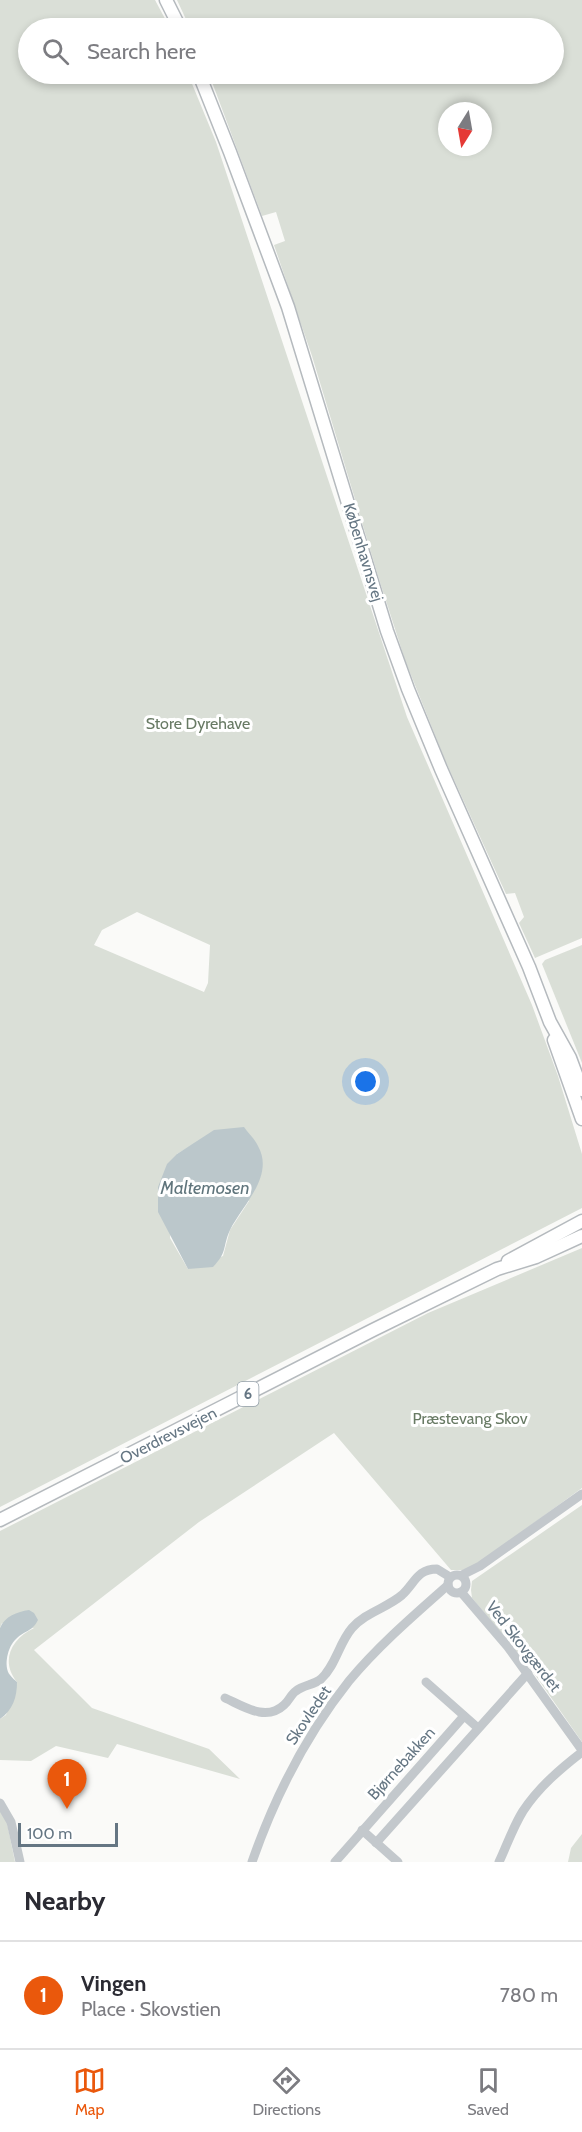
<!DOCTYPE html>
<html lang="en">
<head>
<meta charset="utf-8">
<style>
	body { margin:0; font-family:Cabin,sans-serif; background:#f7f7f7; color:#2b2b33 }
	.compass { position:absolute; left:438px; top:102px; width:54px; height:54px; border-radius:50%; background:#fff; box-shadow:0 3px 9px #0003; rotate:191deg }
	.scale { position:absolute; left:18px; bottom:15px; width:100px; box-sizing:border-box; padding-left:6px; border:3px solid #657683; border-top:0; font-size:16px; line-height:21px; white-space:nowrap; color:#657683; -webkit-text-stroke:4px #fff; paint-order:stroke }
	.you { position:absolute; left:366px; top:1082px; width:21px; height:21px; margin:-15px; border:4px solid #fff; border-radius:50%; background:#1a73e8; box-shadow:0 0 0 9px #1a73e833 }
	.badge { display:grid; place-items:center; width:39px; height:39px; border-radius:50%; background:#ea580c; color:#fff; font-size:20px; font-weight:700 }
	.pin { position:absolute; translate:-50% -50px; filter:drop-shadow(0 2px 3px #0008) }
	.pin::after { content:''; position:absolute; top:32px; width:21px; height:18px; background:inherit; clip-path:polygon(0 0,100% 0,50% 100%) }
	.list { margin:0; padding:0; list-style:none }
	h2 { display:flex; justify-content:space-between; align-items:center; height:78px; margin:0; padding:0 24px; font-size:26px }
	h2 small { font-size:20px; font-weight:400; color:#7c7c81 }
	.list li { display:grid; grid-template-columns:39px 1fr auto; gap:18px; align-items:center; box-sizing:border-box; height:108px; padding:0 24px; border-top:2px solid #e1e1e2 }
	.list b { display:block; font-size:22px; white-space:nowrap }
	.list p { margin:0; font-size:20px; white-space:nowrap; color:#7c7c81 }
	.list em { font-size:20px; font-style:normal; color:#7c7c81 }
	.icon { flex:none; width:33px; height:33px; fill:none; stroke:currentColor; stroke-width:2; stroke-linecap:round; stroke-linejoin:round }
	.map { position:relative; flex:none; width:582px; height:1862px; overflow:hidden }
	.search { position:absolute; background:#fff; box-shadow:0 3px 9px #0003; left:18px; right:18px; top:18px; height:66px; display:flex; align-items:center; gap:15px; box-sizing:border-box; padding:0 21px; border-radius:33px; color:#7c7c81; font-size:22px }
	.sheet { height:186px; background:#fff }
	nav { display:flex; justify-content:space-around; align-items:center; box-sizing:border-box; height:84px; border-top:2px solid #e1e1e2; background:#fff; font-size:16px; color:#7c7c81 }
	nav a { display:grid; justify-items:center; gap:3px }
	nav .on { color:#ea580c }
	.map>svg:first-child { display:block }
	.green { fill:#dadfd7; fill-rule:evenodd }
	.water { fill:#bbc7cb }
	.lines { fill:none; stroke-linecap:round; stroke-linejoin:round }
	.major-casing { stroke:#b5babe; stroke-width:15 }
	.minor { stroke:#c3c8cc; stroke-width:9 }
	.major { stroke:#fff; stroke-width:12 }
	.labels { text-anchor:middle; stroke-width:6; stroke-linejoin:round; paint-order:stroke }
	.shield { fill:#fff; stroke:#939fa8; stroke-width:1.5 }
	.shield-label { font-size:15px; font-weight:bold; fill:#657683 }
	.street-label { font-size:16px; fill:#657683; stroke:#fff }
	.park-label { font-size:16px; fill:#687a64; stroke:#fff }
	.water-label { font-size:18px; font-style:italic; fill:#60757c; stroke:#fff }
</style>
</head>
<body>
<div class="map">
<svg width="582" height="1862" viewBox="0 0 582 1862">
	<rect width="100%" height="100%" fill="#fafaf8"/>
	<g class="green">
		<path d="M0,0h155l15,28h-142v46h160l28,68 191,575 125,288 26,71 24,78v54l-582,299zM137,912l73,33 -2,38 -4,9 -110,-47 8,-15zM192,1145l57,56 -19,29 -7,26 -35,13 -18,-31 7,-84z"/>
		<path d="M177,0h405v938l-47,20 -16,-35 5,-6 -9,-24 -9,1 -61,-134 -40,-100 -26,-81 -67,-223 -38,-111 11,-4 -9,-29 -14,4 -53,-142h345v-46h-364zM447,111h36v36h-36z"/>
		<polygon points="582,945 582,1063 542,964 545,960"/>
		<path d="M582,1248v240l-106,77 -13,5h-12l-117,-137 -135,89 -165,128 58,58 117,41 31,30 -123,-35 -9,14 -52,-12 -25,15 -31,-1v-41l6,-4 11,-33c-17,-21 -6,-43 17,-54l-32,-5 -2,5v-97l428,-218z"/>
		<polygon points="582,1505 582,1742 531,1669 472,1598 471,1590 472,1581"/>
		<polygon points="0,1809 7,1823 15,1862 0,1862"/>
		<polygon points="582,1834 582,1862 568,1862 571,1848"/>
	</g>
	<g class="water">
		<path d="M244,1127c4,6 11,12 14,19 17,30 -16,60 -28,84 -8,18 -2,21 -17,37l-25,2 -30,-57v-25l9,-23 10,-10 37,-24z"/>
		<path d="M29,1610l5,3 4,7c-6,12 -13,10 -22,19 -8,7 -13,27 -6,36 2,3 5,5 7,7 0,15 -4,28 -17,37v-91c5,-12 17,-16 29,-18z"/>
	</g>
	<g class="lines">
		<defs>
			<g id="major">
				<polyline points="166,0 180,28"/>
				<polyline points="199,74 230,152 288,307 387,631 408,689 441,769 529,967 550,1022 570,1058 582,1090"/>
				<polyline points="554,1040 582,1119"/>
				<polyline points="508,1261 582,1221"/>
				<polyline points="0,1520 373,1330 497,1269 536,1257 582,1236"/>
			</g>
		</defs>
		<use href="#major" class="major-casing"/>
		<g class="minor">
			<circle cx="457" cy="1584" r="9"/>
			<polyline points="462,1575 480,1566 582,1494"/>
			<polyline points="461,1592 508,1647 582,1750"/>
			<polyline points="426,1682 478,1728"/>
			<path d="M225,1698c18,8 41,24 59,7 5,-4 7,-11 12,-14 7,-6 18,-6 25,-12 15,-14 18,-36 31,-51 14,-16 35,-20 50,-33 13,-12 15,-26 35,-26l13,8"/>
			<polyline points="0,1803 11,1822 20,1862"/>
			<polyline points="362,1830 398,1862"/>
			<polyline points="376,1843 528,1673"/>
			<path d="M252,1862c23,-66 54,-127 97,-181 29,-35 65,-66 99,-96"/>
			<polyline points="335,1862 464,1716"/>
			<path d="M499,1862c8,-17 14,-35 24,-51 16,-24 37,-42 59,-59"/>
		</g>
		<use href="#major" class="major"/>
	</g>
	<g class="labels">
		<rect class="shield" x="237.5" y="1382" width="21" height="24" rx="4.5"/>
		<g class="shield-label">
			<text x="248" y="1399">6</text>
		</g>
		<g class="street-label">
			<text transform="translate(364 552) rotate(73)" y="6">Københavnsvej</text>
			<text transform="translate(168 1435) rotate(-27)" y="6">Overdrevsvejen</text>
			<text transform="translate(524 1646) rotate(52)" y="6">Ved Skovgærdet</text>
			<text transform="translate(308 1715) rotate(-56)" y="6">Skovledet</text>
			<text transform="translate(401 1763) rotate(-48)" y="6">Bjørnebakken</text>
		</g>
		<g class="park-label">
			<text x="198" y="729">Store Dyrehave</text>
			<text x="470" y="1424">Præstevang Skov</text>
		</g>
		<g class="water-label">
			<text x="205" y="1194">Maltemosen</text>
		</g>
	</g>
</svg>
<svg class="compass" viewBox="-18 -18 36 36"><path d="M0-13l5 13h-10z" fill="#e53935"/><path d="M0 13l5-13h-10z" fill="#7c7c81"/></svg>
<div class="scale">100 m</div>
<div class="you"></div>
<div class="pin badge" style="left:67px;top:1809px">1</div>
<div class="search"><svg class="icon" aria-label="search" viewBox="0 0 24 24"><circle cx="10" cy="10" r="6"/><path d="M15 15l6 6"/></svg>Search here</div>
</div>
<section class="sheet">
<h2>Nearby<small></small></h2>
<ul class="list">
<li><span class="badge">1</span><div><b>Vingen</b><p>Place · Skovstien</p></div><em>780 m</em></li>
</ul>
</section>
<nav>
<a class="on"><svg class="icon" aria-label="map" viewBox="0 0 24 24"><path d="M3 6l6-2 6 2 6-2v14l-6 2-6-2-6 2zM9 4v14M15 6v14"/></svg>Map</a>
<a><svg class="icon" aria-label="directions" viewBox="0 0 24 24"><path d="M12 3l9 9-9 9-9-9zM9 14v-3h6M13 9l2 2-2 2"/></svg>Directions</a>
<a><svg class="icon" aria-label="saved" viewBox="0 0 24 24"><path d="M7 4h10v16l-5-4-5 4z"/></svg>Saved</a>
</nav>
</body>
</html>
